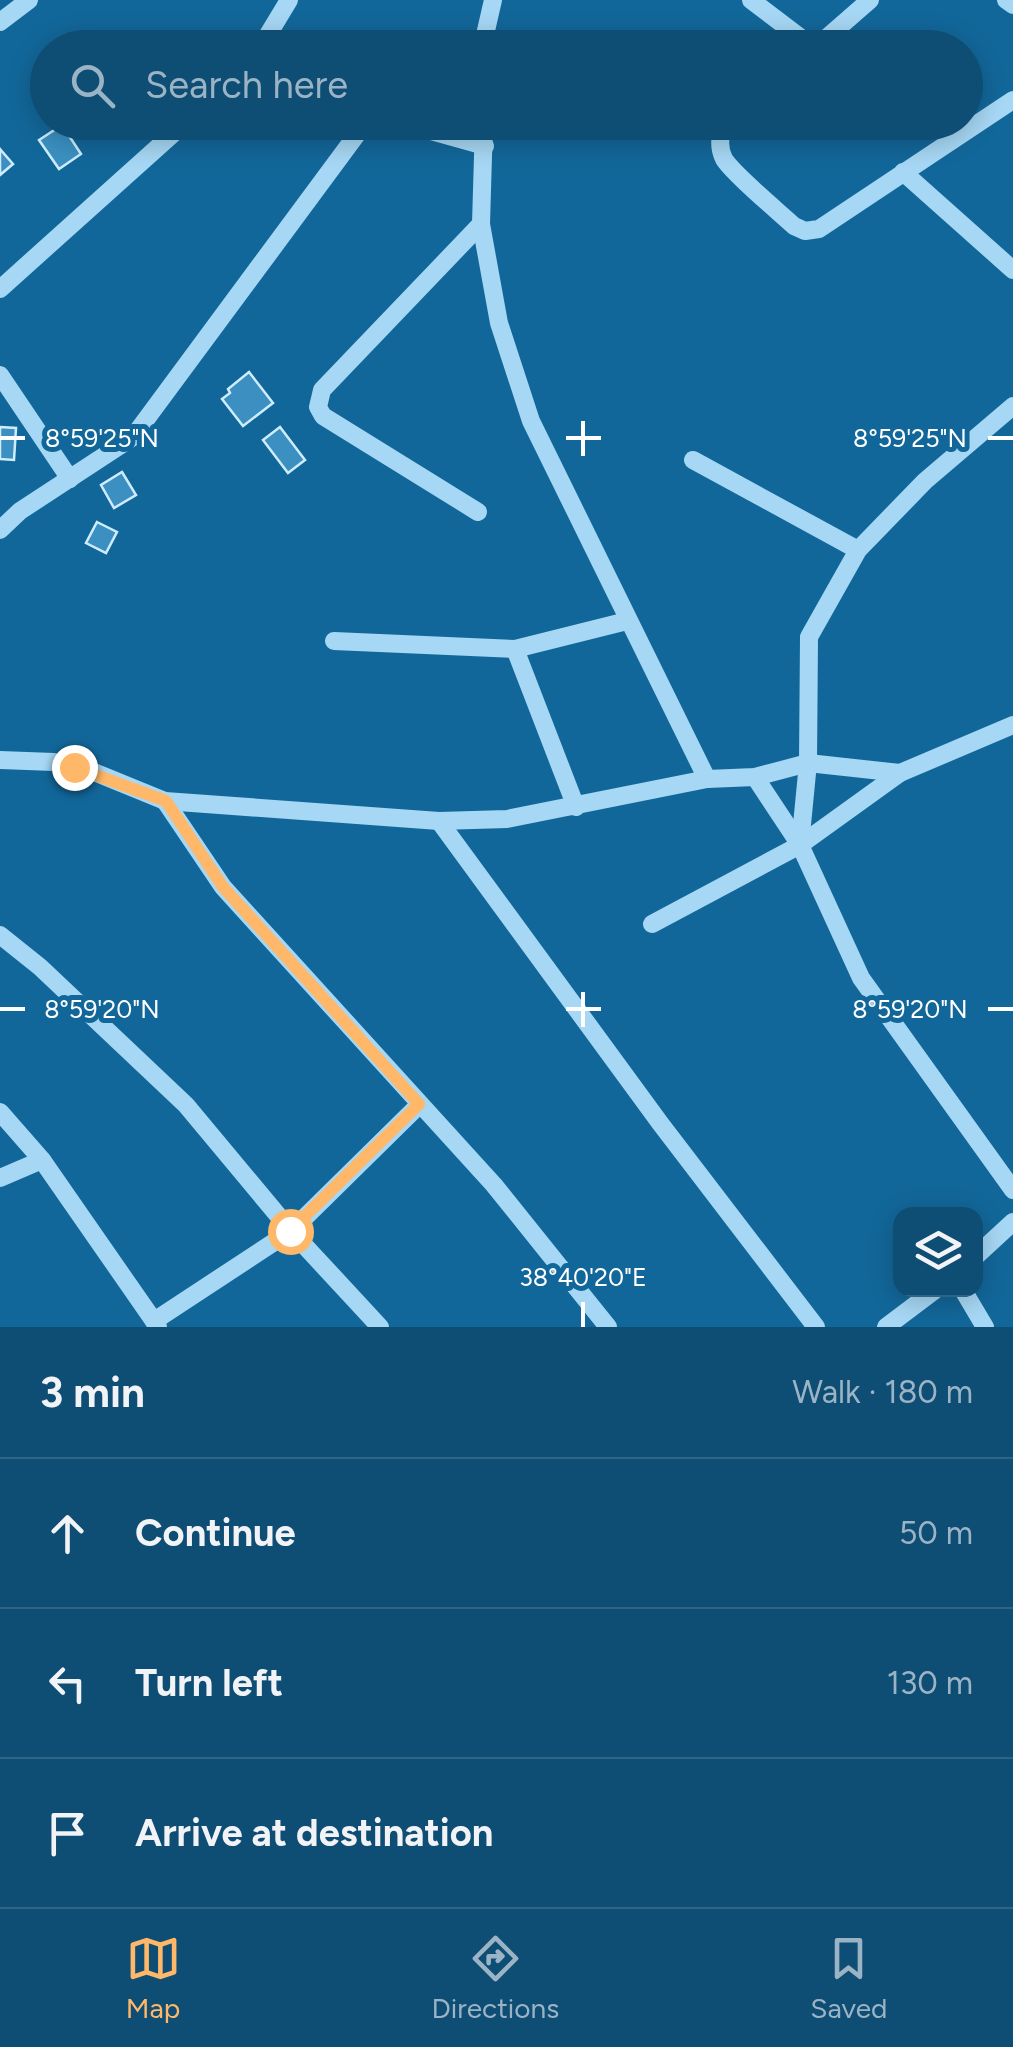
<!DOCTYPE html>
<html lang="en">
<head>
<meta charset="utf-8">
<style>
	body { margin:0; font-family:Figtree,sans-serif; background:#1c577c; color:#f1f3f6 }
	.controls { position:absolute; right:30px; bottom:30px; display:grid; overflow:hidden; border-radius:20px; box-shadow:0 5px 25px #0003 }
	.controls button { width:90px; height:90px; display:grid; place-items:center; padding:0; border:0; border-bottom:2px solid #2e6486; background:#0e4d74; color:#f1f3f6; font:50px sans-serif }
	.stop { position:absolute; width:30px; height:30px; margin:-22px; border:8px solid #ffb869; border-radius:50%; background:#fff }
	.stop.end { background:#ffb869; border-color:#fff; box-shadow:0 2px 10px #0008 }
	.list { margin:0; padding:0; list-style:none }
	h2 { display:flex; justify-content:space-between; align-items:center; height:130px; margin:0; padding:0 40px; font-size:42px }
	h2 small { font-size:32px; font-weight:400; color:#9bb4c5 }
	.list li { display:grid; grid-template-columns:65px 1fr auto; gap:30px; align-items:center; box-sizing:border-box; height:150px; padding:0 40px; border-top:2px solid #2e6486 }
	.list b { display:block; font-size:38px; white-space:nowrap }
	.list em { font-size:32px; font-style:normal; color:#9bb4c5 }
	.icon { flex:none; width:55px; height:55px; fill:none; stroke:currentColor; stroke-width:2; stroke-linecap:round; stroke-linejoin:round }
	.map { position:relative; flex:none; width:1013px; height:1327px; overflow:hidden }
	.search { position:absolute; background:#0e4d74; box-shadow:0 5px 25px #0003; left:30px; right:30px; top:30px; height:110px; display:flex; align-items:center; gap:25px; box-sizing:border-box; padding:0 35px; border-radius:55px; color:#9bb4c5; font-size:38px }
	.sheet { height:580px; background:#0e4d74 }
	nav { display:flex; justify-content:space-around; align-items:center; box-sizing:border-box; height:140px; border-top:2px solid #2e6486; background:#0e4d74; font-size:28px; color:#9bb4c5 }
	nav a { display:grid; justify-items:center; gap:5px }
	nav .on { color:#ffb869 }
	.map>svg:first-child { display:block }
	.building { fill:#3b90c1; stroke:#cfecfd; stroke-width:2.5 }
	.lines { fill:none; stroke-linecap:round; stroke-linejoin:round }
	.minor { stroke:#a6d7f4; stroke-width:18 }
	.route { stroke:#ffb869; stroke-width:12 }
	.ticks { fill:none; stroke:#fff; stroke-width:4 }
	.ticks-label { font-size:25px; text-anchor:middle; fill:#fff; stroke:#12679a; stroke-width:10; stroke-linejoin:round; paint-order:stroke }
</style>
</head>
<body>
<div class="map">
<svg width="1013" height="1327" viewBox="0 0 1013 1327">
	<rect width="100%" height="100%" fill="#12679a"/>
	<g class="building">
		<polygon points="62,125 81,154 59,169 39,140"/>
		<polygon points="0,149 13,164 0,175"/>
		<polygon points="249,372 273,403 243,426 222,399 230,393 228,389"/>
		<polygon points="0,427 16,428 14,460 0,459"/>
		<polygon points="280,427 305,460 288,473 263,440"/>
		<polygon points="122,472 136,495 114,508 101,485"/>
		<polygon points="97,522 117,532 106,553 86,543"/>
	</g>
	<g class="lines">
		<g class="minor">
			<polyline points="751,0 814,48"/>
			<polyline points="1006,0 1013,5"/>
			<polyline points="0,22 29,0"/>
			<polyline points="260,48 289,0"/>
			<polyline points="482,48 493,0"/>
			<polyline points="815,48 870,0"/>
			<polyline points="399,122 485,146"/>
			<polyline points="484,122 481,224 499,323 531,421 707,779"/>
			<path d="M728,122c-9,10 -10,25 -4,37 9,15 55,53 70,67l11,5 14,-2 194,-129"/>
			<polyline points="903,172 1013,270"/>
			<polyline points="0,289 186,122"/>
			<polyline points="0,375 70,479"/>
			<polyline points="693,460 858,550"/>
			<polyline points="478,512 323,416 318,407 322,390 481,224"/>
			<polyline points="0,530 20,511 133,437 366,122"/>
			<polyline points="334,641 515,649 627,621"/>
			<polyline points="515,649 576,807"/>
			<polyline points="0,760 54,762 94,772 165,801 439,821 507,819 707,779 755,777 808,763 900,773"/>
			<polyline points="755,777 800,845 861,978 1013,1190"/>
			<polyline points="165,801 223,887 494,1185 608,1327"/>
			<polyline points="439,821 660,1123 816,1327"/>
			<polyline points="800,845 808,763 809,637 858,550 925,481 1013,406"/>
			<polyline points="652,924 800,845 900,773 1013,725"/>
			<polyline points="0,935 40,967 186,1105 291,1231 380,1327"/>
			<polyline points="0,1112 42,1160 158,1327"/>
			<polyline points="0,1178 42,1160"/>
			<polyline points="976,1256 1013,1222"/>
			<polyline points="963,1290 985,1327"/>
			<polyline points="154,1321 291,1231 419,1105"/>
			<polyline points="886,1327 935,1290"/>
		</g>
	</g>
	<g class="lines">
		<polyline class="route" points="74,767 166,801 223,887 419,1104 290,1231"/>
	</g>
	<path class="ticks" d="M583,421v35M0,438h25M566,438h35M988,438h25M583,992v35M0,1009h25M566,1009h35M988,1009h25M583,1302v25"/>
	<g class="ticks-label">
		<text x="102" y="447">8°59'25"N</text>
		<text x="910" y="447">8°59'25"N</text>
		<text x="102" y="1018">8°59'20"N</text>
		<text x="910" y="1018">8°59'20"N</text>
		<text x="583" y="1286">38°40'20"E</text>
	</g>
</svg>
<div class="controls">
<button><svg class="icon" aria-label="layers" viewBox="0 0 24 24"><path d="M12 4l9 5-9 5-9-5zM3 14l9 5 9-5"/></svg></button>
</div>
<div class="stop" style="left:290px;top:1231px"></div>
<div class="stop end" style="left:74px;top:767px"></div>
<div class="search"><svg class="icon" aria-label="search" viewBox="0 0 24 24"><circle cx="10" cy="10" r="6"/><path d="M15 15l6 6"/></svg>Search here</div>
</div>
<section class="sheet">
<h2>3 min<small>Walk · 180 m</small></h2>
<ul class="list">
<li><svg class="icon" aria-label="ahead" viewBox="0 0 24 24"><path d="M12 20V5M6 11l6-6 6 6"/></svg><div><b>Continue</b></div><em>50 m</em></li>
<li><svg class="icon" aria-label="left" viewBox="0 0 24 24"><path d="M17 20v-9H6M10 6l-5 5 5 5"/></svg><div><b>Turn left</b></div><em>130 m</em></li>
<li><svg class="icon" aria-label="arrive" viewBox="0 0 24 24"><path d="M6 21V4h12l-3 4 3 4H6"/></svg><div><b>Arrive at destination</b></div></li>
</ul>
</section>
<nav>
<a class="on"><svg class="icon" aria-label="map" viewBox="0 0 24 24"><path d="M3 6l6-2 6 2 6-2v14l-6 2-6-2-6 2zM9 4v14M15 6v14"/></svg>Map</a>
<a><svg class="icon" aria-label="directions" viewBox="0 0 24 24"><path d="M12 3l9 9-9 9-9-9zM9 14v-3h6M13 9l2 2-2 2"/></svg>Directions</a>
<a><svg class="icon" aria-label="saved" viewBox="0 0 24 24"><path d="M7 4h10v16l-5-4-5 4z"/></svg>Saved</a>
</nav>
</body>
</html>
